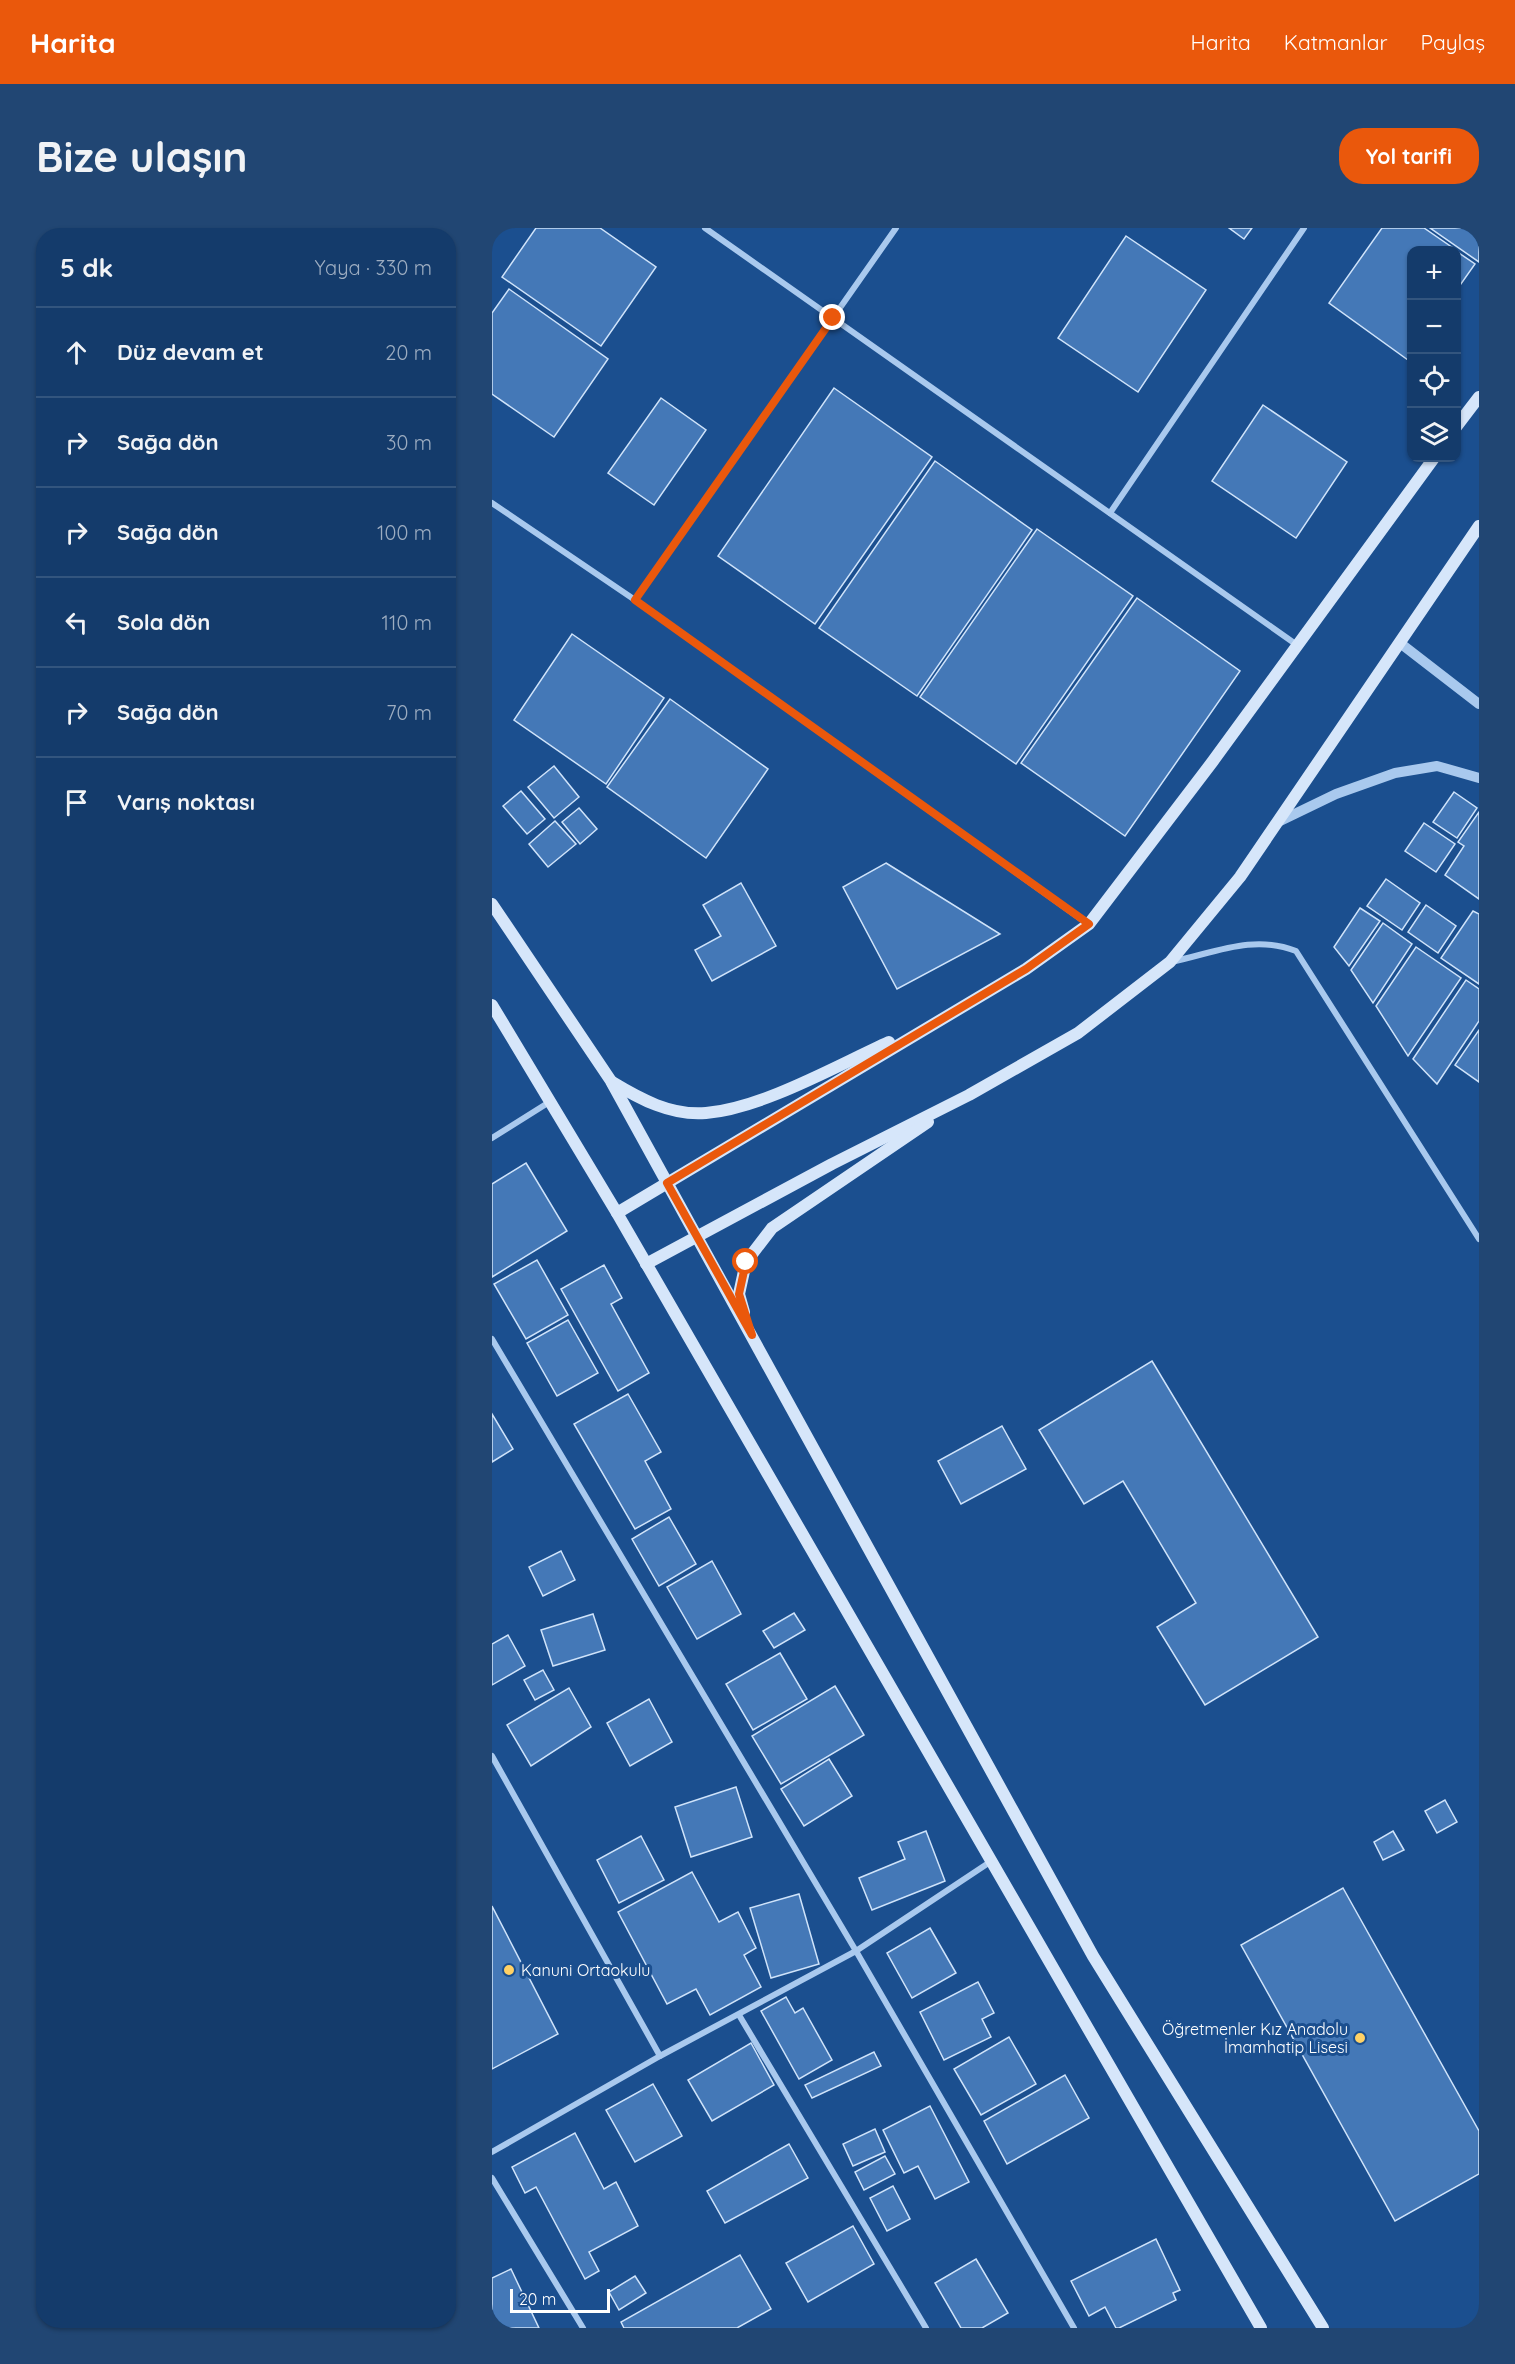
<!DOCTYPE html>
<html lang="tr">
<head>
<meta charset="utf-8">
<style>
	body { margin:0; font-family:Quicksand,sans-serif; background:#214673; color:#f1f3f6 }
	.controls { position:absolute; right:18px; top:18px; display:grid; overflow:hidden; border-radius:12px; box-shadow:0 2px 4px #0004 }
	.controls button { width:54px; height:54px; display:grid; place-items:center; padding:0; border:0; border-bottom:2px solid #33557e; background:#143b6b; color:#f1f3f6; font:30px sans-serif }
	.scale { position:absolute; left:18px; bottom:15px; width:100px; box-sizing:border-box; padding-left:6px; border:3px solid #fff; border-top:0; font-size:16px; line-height:21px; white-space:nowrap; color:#fff; -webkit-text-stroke:4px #1b4f8f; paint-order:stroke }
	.stop { position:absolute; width:18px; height:18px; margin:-14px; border:4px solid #ea580c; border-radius:50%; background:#fff }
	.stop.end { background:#ea580c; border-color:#fff; box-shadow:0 2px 6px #0008 }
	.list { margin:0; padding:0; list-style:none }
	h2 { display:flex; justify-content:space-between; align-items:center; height:78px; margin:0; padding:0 24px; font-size:26px }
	h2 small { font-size:20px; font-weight:400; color:#9dadc1 }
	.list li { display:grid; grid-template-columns:39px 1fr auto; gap:18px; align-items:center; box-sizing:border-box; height:90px; padding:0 24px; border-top:2px solid #33557e }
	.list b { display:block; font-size:22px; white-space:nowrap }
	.list em { font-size:20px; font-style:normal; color:#9dadc1 }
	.icon { flex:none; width:33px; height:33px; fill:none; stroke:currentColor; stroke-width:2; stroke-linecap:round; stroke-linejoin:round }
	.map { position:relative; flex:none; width:987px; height:2100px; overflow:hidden; border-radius:24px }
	header { display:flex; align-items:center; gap:36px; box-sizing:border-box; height:84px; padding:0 30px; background:#ea580c; color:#fff }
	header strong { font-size:28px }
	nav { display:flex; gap:33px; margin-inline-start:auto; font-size:21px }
	.intro { display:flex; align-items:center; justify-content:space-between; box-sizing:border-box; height:144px; padding:0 36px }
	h1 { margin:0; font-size:42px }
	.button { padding:15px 27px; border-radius:24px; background:#ea580c; color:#fff; font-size:21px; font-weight:700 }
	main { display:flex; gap:36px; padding:0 36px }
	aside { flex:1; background:#143b6b; border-radius:24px; box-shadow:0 2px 4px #0004 }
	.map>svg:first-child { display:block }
	.building { fill:#4478b7; stroke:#cfe3fa; stroke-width:1.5 }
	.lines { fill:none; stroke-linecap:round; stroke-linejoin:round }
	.minor { stroke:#a9c9ee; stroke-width:6 }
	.tertiary { stroke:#a9c9ee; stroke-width:10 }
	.secondary { stroke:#d6e6fa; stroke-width:12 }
	.route { stroke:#ea580c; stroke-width:8 }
	.poi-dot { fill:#ffd166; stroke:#1b4f8f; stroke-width:2 }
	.labels { text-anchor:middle; stroke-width:6; stroke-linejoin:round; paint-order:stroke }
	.poi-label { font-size:16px; fill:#fff; stroke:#1b4f8f; text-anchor:start }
</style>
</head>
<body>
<header>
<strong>Harita</strong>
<nav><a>Harita</a><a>Katmanlar</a><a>Paylaş</a></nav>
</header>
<div class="intro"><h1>Bize ulaşın</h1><a class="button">Yol tarifi</a></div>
<main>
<aside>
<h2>5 dk<small>Yaya · 330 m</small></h2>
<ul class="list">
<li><svg class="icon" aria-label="ahead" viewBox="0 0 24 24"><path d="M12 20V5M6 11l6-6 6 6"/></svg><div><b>Düz devam et</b></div><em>20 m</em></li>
<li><svg class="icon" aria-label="right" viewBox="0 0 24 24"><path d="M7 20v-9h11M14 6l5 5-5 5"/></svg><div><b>Sağa dön</b></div><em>30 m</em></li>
<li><svg class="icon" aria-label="right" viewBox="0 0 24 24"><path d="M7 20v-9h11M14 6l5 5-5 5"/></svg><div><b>Sağa dön</b></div><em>100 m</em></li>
<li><svg class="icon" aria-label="left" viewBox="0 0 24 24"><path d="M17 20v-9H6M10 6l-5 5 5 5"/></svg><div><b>Sola dön</b></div><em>110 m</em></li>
<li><svg class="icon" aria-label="right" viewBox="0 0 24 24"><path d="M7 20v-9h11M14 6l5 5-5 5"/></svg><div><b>Sağa dön</b></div><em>70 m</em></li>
<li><svg class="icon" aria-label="arrive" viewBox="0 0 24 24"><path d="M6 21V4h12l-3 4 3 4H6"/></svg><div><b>Varış noktası</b></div></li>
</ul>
</aside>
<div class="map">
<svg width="987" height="2100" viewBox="0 0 987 2100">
	<rect width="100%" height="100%" fill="#1b4f8f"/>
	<g class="building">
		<polygon points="44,0 108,0 164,39 109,118 10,49"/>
		<polygon points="737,0 760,0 752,11"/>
		<polygon points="890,0 932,0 964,22 920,22 920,127 916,132 837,75"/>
		<polygon points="938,0 987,0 987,34"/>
		<polygon points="634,8 714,62 646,164 566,110"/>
		<polygon points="964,23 983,36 964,63"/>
		<polygon points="17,61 116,131 62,209 0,166 0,85"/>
		<polygon points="342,160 440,229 323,396 226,328"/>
		<polygon points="169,170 214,202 162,277 116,245"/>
		<polygon points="771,177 855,234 804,310 720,253"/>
		<polygon points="443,233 540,302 425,468 327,400"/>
		<polygon points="545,301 641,368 524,536 428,469"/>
		<polygon points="645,370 748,443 633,608 529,535"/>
		<polygon points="80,406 172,470 114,556 22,492"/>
		<polygon points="178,471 276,541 214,630 115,559"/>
		<polygon points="62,538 87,569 62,590 36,559"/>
		<polygon points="29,563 53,591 35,606 11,578"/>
		<polygon points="962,564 985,580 965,610 941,594"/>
		<polygon points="87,580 105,601 88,616 70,594"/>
		<polygon points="987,584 987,671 953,647 972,618 966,614"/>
		<polygon points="63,593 84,616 56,639 37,616"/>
		<polygon points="932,595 963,616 944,644 913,623"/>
		<polygon points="394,635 508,706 405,761 351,659"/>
		<polygon points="894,651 928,675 910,702 875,678"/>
		<polygon points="249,655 284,718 220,753 203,722 229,708 211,677"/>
		<polygon points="934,677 964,698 946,725 916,704"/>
		<polygon points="868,680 888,693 857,738 842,719"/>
		<polygon points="981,683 987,686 987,756 949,730"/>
		<polygon points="891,695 920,716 881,775 859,742"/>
		<polygon points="924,719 969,750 916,828 884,778"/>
		<polygon points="974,752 987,761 987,793 945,856 921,831"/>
		<polygon points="987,802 987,854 963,837"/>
		<polygon points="34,935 75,1003 0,1049 0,956"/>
		<polygon points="45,1032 76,1087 34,1111 2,1056"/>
		<polygon points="112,1037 130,1070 119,1076 157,1145 126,1163 69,1061"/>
		<polygon points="76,1092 106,1145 65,1168 35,1115"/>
		<polygon points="660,1133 826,1409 713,1477 665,1399 704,1375 631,1253 592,1276 547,1202"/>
		<polygon points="136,1166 169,1224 153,1233 179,1281 143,1301 82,1196"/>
		<polygon points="0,1186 21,1221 0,1234"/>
		<polygon points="510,1198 534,1241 469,1276 446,1233"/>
		<polygon points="177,1289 204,1336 167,1358 140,1311"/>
		<polygon points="69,1323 83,1352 51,1368 37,1339"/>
		<polygon points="220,1333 249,1386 205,1411 175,1359"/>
		<polygon points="302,1385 313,1402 282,1420 271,1403"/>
		<polygon points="101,1386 113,1422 61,1438 49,1402"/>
		<polygon points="16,1407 33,1438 0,1457 0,1416"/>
		<polygon points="288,1425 315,1471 261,1502 234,1456"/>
		<polygon points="51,1442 62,1462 43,1472 32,1452"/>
		<polygon points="343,1458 372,1507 289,1556 260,1508"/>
		<polygon points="77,1460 99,1499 39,1538 15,1497"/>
		<polygon points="157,1471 180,1514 138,1538 115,1495"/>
		<polygon points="337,1531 360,1568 312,1598 289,1561"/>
		<polygon points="244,1559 260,1609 199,1629 183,1579"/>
		<polygon points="953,1572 965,1594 945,1605 933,1583"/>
		<polygon points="434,1603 453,1653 380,1682 367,1650 413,1631 406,1614"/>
		<polygon points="901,1603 912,1622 891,1632 882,1614"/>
		<polygon points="149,1608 172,1652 127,1675 105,1632"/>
		<polygon points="200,1644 227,1694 246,1684 264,1720 252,1727 269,1759 218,1787 204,1761 175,1776 126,1684"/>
		<polygon points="851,1660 987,1903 987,1946 903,1993 749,1717"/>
		<polygon points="307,1666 327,1736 279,1750 258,1680"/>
		<polygon points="0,1678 66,1806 0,1841"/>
		<polygon points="438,1700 464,1745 420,1770 395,1725"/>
		<polygon points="486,1754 502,1785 490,1791 499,1809 452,1832 428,1784"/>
		<polygon points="294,1769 303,1785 311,1780 340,1832 307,1851 269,1783"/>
		<polygon points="517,1809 544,1856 489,1887 462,1841"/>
		<polygon points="259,1815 282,1857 220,1893 196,1852"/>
		<polygon points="382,1824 389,1838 320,1870 313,1857"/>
		<polygon points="573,1847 597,1890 515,1936 492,1893"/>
		<polygon points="161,1856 190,1908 143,1934 114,1882"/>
		<polygon points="438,1878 477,1954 443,1971 426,1938 412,1945 391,1902"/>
		<polygon points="383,1901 393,1924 361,1938 351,1916"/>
		<polygon points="83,1905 112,1961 124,1954 146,1998 97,2024 107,2043 93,2051 44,1959 33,1965 20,1939"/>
		<polygon points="297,1916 316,1950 233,1995 215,1963"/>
		<polygon points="393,1928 403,1946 372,1962 363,1944"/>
		<polygon points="401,1958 418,1991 395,2003 378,1970"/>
		<polygon points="361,1998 382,2036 316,2074 294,2035"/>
		<polygon points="664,2011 688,2062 681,2065 684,2072 627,2100 624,2100 613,2079 597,2088 579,2053"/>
		<polygon points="248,2027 279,2081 245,2100 132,2100 129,2094"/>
		<polygon points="484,2031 516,2085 490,2100 469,2100 443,2055"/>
		<polygon points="19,2041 47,2100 0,2100 0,2050"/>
		<polygon points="143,2048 154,2065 127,2082 117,2064"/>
	</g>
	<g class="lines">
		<g class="minor">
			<polyline points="213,0 805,417"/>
			<polyline points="0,275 143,372 596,696"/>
			<polyline points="618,285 812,0"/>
			<polyline points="143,372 404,0"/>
			<path d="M679,734c43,-9 82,-28 125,-11l183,288"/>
			<polyline points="0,910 59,873"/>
			<polyline points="0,1111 364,1723 582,2100"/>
			<polyline points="0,1528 168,1828"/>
			<polyline points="247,1787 434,2100"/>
			<polyline points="0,1924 168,1828 364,1723 498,1634"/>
			<polyline points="0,1950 91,2100"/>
		</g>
		<g class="tertiary">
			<polyline points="908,415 987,476"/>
			<polyline points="786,594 844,566 903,545 945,538 987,550"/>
		</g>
		<g class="secondary">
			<polyline points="964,199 987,169"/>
			<polyline points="0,676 119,853 601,1728 831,2100"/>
			<polyline points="0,777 125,985 769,2100"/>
			<path d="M120,854c28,17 59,34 94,31 57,-5 130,-47 183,-71"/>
			<polyline points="125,985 534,741 597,696 721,533 942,230"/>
			<polyline points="154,1036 340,936 477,867 586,805 678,734 748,649 987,298"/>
			<polyline points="252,1084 247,1066 254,1034 280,1000 436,894"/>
		</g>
	</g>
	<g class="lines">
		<polyline class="route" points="254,1034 247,1066 260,1107 175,955 534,741 597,696 143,372 341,90"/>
	</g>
	<g class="poi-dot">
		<circle cx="17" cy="1742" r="6"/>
		<circle cx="868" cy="1810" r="6"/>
	</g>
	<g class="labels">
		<g class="poi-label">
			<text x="29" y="1748">Kanuni Ortaokulu</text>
			<text x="856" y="1807" text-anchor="end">Öğretmenler Kız Anadolu<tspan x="856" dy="18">İmamhatip Lisesi</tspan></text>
		</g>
	</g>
</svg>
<div class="controls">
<button>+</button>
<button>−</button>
<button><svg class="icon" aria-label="locate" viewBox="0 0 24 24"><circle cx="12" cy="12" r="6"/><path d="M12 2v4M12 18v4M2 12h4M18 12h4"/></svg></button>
<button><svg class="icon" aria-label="layers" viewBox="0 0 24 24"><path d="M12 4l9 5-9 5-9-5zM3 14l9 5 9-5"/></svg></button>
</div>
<div class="scale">20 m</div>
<div class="stop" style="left:254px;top:1034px"></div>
<div class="stop end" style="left:341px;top:90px"></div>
</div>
</main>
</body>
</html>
